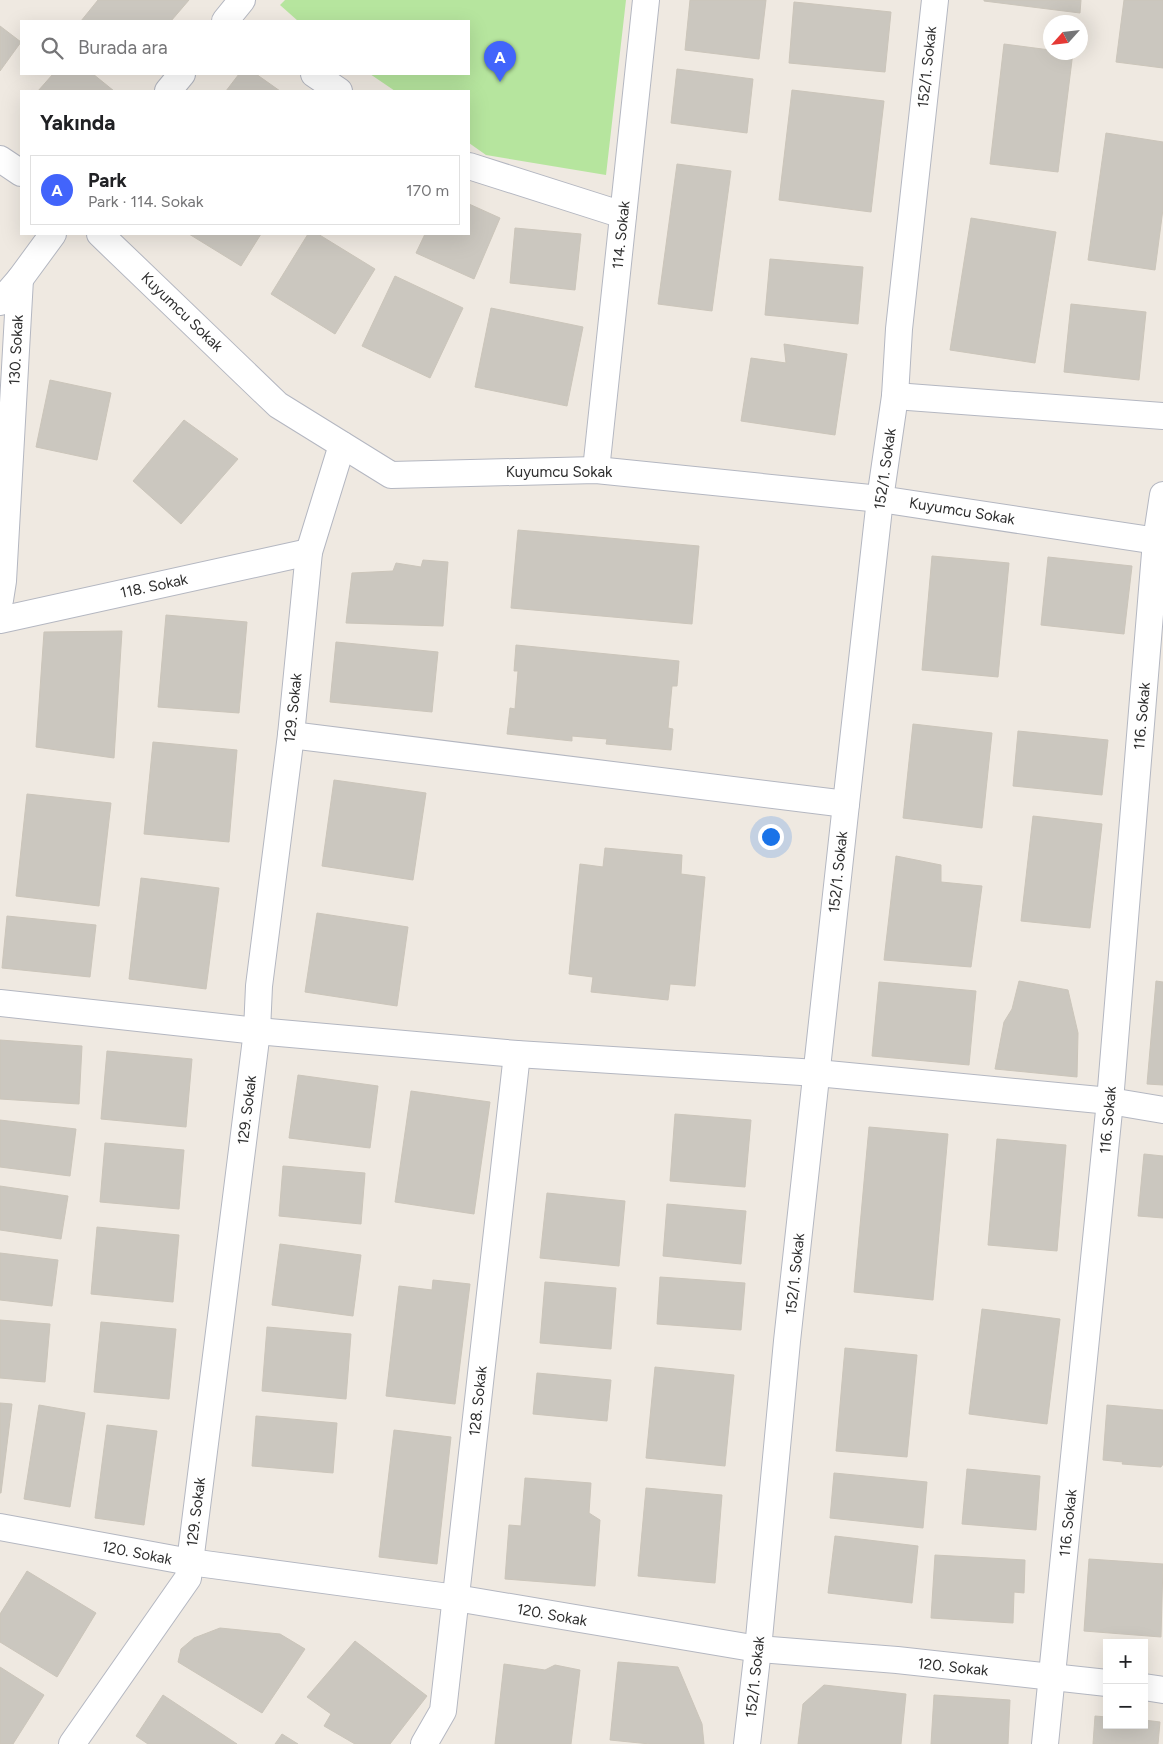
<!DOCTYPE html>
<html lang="tr">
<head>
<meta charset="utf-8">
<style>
	body { margin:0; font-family:Figtree,sans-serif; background:#f6f6f6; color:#202124 }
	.controls { position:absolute; right:15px; bottom:15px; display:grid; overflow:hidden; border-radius:0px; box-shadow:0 5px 20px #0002 }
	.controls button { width:45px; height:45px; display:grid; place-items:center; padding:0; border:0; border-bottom:1px solid #e0e0e0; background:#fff; color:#202124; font:25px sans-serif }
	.compass { position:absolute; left:1043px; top:15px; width:45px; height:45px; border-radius:50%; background:#fff; box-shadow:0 5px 20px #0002; rotate:243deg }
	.you { position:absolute; left:770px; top:836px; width:18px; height:18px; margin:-12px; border:4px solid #fff; border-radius:50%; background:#1a73e8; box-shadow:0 0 0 8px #1a73e833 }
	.badge { display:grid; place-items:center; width:32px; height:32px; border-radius:50%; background:#4264fb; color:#fff; font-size:16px; font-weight:700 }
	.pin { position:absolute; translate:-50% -41px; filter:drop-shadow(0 1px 2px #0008) }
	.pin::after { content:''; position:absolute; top:26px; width:18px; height:15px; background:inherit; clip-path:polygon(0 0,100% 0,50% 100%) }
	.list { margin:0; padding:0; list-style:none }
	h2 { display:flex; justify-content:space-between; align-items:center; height:65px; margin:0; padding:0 20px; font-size:21px }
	h2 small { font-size:16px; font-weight:400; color:#757577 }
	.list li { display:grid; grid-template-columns:32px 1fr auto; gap:15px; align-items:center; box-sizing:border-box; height:70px; margin:0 10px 10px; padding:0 10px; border:1px solid #e0e0e0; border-radius:0px }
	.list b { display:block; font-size:19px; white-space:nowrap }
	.list p { margin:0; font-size:16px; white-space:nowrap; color:#757577 }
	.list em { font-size:16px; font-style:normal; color:#757577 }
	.icon { flex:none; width:28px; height:28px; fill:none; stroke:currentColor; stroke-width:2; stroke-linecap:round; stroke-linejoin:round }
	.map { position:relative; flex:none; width:1163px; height:1744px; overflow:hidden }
	.search { position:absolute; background:#fff; box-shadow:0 5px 20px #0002; left:20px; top:20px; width:450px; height:55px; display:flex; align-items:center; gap:12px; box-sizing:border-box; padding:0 18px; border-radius:0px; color:#757577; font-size:19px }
	.panel { position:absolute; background:#fff; box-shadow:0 5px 20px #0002; left:20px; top:90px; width:450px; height:145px; border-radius:0px }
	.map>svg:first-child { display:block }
	.green { fill:#b6e59e }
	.building { fill:#cbc7bf; stroke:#cbc5ba }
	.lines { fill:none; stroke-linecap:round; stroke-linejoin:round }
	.minor-casing { stroke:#b4b7c1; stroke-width:28 }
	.minor { stroke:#fff; stroke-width:26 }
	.labels { text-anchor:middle; stroke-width:4; stroke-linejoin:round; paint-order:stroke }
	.street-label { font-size:15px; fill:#2e2e2e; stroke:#fff }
</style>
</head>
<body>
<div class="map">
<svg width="1163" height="1744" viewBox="0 0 1163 1744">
	<rect width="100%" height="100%" fill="#efe9e1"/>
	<polygon class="green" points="285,0 626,0 606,175 486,155 469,143 469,91 395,91 370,74 469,74 469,21 298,21 280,5"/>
	<g class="building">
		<polygon points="98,0 189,0 171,21 81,21"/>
		<polygon points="690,0 766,0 759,59 685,50"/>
		<polygon points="984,0 1081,0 1080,13 984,1"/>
		<polygon points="1124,0 1163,0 1163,68 1116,62"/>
		<polygon points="794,2 891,12 885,72 789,63"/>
		<polygon points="0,26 21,42 0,71"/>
		<polygon points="1004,44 1050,50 1050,52 1073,52 1058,172 990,164"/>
		<polygon points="677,69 753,79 747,133 671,123"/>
		<polygon points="53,74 93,74 114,91 38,91"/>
		<polygon points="239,74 256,74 280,91 226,91"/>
		<polygon points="792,90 884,101 871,212 779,200"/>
		<polygon points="1106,133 1163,142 1163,209 1155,270 1088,260"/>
		<polygon points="677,164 731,171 712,311 658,304"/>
		<polygon points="469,204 500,218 474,279 416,253 425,234 469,234"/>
		<polygon points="971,218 1056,232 1035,363 950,350"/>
		<polygon points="515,228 581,234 575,290 510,283"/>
		<polygon points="189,234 261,234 241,266"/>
		<polygon points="308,234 318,234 375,269 335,334 271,294"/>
		<polygon points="770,259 863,267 858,324 765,315"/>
		<polygon points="395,276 463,308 430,378 362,346"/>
		<polygon points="1071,304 1146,312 1139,380 1064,372"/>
		<polygon points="491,308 583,327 567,406 475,387"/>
		<polygon points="784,344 847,354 835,435 741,421 751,358 786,363"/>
		<polygon points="50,380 111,393 97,460 36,447"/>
		<polygon points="184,420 238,459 181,524 133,481"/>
		<polygon points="518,530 699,546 692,624 511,608"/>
		<polygon points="932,556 1009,563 998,677 922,670"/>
		<polygon points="1048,557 1132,566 1124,634 1041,625"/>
		<polygon points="423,560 448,562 443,626 346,623 352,573 393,571 396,563 421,567"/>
		<polygon points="166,615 247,622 239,713 158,707"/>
		<polygon points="122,631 114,758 36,747 44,632"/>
		<polygon points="336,642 438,652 432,712 330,702"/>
		<polygon points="516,645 679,661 677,686 672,686 668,728 673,729 671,750 606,744 607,739 572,736 572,741 507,734 510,708 515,709 518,671 514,671"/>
		<polygon points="913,724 992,733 982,828 903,818"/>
		<polygon points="1018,731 1108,740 1102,795 1013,786"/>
		<polygon points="153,742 237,750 229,842 144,834"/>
		<polygon points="334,780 426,793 413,880 322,866"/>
		<polygon points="27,794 111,803 99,906 16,896"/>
		<polygon points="1033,816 1102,824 1090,928 1021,921"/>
		<polygon points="605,848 682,855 681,874 705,877 695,986 670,984 668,1000 591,992 593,977 569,974 580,864 603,867"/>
		<polygon points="896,856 941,865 941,882 982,886 971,967 884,960"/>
		<polygon points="141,878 219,888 206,989 129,979"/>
		<polygon points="317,913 408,927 397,1006 305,992"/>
		<polygon points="7,916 96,925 90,977 2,968"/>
		<polygon points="1019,981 1068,990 1078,1033 1077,1077 995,1069 1004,1022 1012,1009"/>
		<polygon points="1156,981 1163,982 1163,1085 1147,1084"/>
		<polygon points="879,982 976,991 969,1065 872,1056"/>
		<polygon points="0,1040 82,1046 79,1104 0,1099"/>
		<polygon points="107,1051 192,1059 186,1127 101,1119"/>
		<polygon points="298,1075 378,1086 370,1148 289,1138"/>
		<polygon points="411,1091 490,1102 474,1214 395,1202"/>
		<polygon points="675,1114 751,1120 745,1187 670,1181"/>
		<polygon points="0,1120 76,1129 70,1176 0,1167"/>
		<polygon points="869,1127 948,1134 933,1300 854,1292"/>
		<polygon points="997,1139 1066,1145 1057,1251 988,1245"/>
		<polygon points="105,1143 184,1150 179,1209 100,1202"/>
		<polygon points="1144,1154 1163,1156 1163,1218 1138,1216"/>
		<polygon points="283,1166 365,1173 361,1224 279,1216"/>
		<polygon points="0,1186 68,1196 61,1239 0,1230"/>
		<polygon points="547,1193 625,1201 619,1266 540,1258"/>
		<polygon points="667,1204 746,1211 741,1264 663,1256"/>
		<polygon points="97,1227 179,1235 173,1302 91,1294"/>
		<polygon points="280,1244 361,1255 353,1316 272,1305"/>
		<polygon points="0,1253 58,1260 52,1306 0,1300"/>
		<polygon points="660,1277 745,1283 741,1330 657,1324"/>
		<polygon points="433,1280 470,1284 455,1404 386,1396 399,1286 432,1290"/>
		<polygon points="545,1282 616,1288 611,1349 540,1343"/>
		<polygon points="982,1309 1060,1319 1047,1424 969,1414"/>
		<polygon points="0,1320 50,1324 45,1382 0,1378"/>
		<polygon points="101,1322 176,1329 169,1399 94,1392"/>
		<polygon points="267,1327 351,1334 346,1399 262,1391"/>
		<polygon points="845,1348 917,1355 907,1457 836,1451"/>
		<polygon points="655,1367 734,1375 725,1466 646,1458"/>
		<polygon points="537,1373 611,1380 607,1421 533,1414"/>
		<polygon points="0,1403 12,1404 1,1493 0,1493"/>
		<polygon points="39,1405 85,1413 70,1507 24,1499"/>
		<polygon points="1107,1405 1163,1410 1163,1465 1162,1465 1161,1467 1122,1464 1123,1462 1103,1460"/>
		<polygon points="256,1416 337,1423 333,1473 252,1466"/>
		<polygon points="107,1425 157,1431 144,1525 95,1518"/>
		<polygon points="394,1430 451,1437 437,1564 379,1557"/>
		<polygon points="967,1469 1040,1476 1036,1530 962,1524"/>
		<polygon points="834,1473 927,1482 923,1528 830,1518"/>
		<polygon points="525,1478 591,1483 589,1513 600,1520 595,1586 505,1579 509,1525 521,1526"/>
		<polygon points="646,1488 722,1495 715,1583 638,1576"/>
		<polygon points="835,1536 918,1546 912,1603 828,1593"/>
		<polygon points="935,1555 1025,1560 1024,1593 1014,1592 1013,1623 931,1618"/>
		<polygon points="1089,1559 1163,1564 1161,1637 1084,1631"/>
		<polygon points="27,1571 96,1613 57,1677 0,1642 0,1614"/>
		<polygon points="220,1628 280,1634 305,1649 262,1713 178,1662 181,1649 194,1638"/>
		<polygon points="355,1641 427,1696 390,1744 355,1744 324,1726 331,1714 307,1697"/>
		<polygon points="618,1662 678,1667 702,1724 704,1744 650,1744 610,1740"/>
		<polygon points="504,1664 545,1670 555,1665 580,1670 571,1744 495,1744"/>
		<polygon points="0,1667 44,1695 13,1744 0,1744"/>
		<polygon points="824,1685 906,1694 901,1744 798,1744 803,1704"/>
		<polygon points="163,1695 237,1744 148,1744 136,1736"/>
		<polygon points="934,1695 1010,1700 1008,1744 931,1744"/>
		<polygon points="1095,1716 1107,1717 1107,1725 1144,1725 1144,1720 1160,1722 1158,1744 1093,1744"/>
		<polygon points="282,1734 298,1744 275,1744"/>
	</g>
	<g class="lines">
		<defs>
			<g id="minor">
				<polyline points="225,21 242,0"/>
				<polyline points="314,74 339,91"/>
				<polyline points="168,91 182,74"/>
				<polyline points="0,159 21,173"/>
				<polyline points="469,166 623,215"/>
				<polyline points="100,234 278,405 391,475 596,470 880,499 1163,542"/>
				<polyline points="0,302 20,279 53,234"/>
				<polyline points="895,396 1163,416"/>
				<polyline points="596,470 646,0"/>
				<polyline points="0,600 3,581 20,279"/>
				<polyline points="0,620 309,552"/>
				<polyline points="291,735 846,804"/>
				<polyline points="0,1003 257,1031 517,1054 817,1073 1110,1101 1163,1110"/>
				<polyline points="0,1527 190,1562 456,1598 758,1649 897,1660 1107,1683"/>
				<polyline points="1144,1687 1163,1690"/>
				<polyline points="72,1744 188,1578 257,1031 259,986 291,735 309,552 342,445"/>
				<polyline points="424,1744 443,1711 517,1054"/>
				<polyline points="747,1744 758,1649 787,1341 846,804 880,499 895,396 899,329 935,0"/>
				<polyline points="1045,1744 1110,1101 1156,541 1163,495"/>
			</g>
		</defs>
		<use href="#minor" class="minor-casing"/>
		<use href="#minor" class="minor"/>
	</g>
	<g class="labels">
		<g class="street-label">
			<text transform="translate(927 67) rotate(-84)" y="5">152/1. Sokak</text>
			<text transform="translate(621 235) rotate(-84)" y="5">114. Sokak</text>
			<text transform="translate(182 312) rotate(44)" y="5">Kuyumcu Sokak</text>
			<text transform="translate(16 350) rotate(-87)" y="5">130. Sokak</text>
			<text transform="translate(885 469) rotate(-82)" y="5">152/1. Sokak</text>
			<text x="559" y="477">Kuyumcu Sokak</text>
			<text transform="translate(962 511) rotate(9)" y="5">Kuyumcu Sokak</text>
			<text transform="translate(154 586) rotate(-12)" y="5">118. Sokak</text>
			<text transform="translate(293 708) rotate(-84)" y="5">129. Sokak</text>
			<text transform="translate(1142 716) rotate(-85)" y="5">116. Sokak</text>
			<text transform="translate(838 872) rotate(-84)" y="5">152/1. Sokak</text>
			<text transform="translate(247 1110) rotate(-83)" y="5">129. Sokak</text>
			<text transform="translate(1108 1120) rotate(-85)" y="5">116. Sokak</text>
			<text transform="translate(795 1274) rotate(-84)" y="5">152/1. Sokak</text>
			<text transform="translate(478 1401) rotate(-84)" y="5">128. Sokak</text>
			<text transform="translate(196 1512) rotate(-83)" y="5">129. Sokak</text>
			<text transform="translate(1068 1523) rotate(-84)" y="5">116. Sokak</text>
			<text transform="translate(137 1553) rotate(11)" y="5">120. Sokak</text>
			<text transform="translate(552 1615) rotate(10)" y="5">120. Sokak</text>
			<text transform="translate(953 1667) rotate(6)" y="5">120. Sokak</text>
			<text transform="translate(755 1677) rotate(-84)" y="5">152/1. Sokak</text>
		</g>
	</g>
</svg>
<div class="controls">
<button>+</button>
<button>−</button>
</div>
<svg class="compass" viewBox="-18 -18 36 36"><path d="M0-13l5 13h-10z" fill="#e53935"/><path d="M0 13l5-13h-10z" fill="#757577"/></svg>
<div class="you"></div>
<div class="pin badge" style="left:500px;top:82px">A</div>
<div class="search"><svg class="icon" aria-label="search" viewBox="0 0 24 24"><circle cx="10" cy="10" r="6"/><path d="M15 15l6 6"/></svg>Burada ara</div>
<section class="panel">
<h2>Yakında<small></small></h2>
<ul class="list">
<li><span class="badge">A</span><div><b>Park</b><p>Park · 114. Sokak</p></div><em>170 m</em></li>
</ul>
</section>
</div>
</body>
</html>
